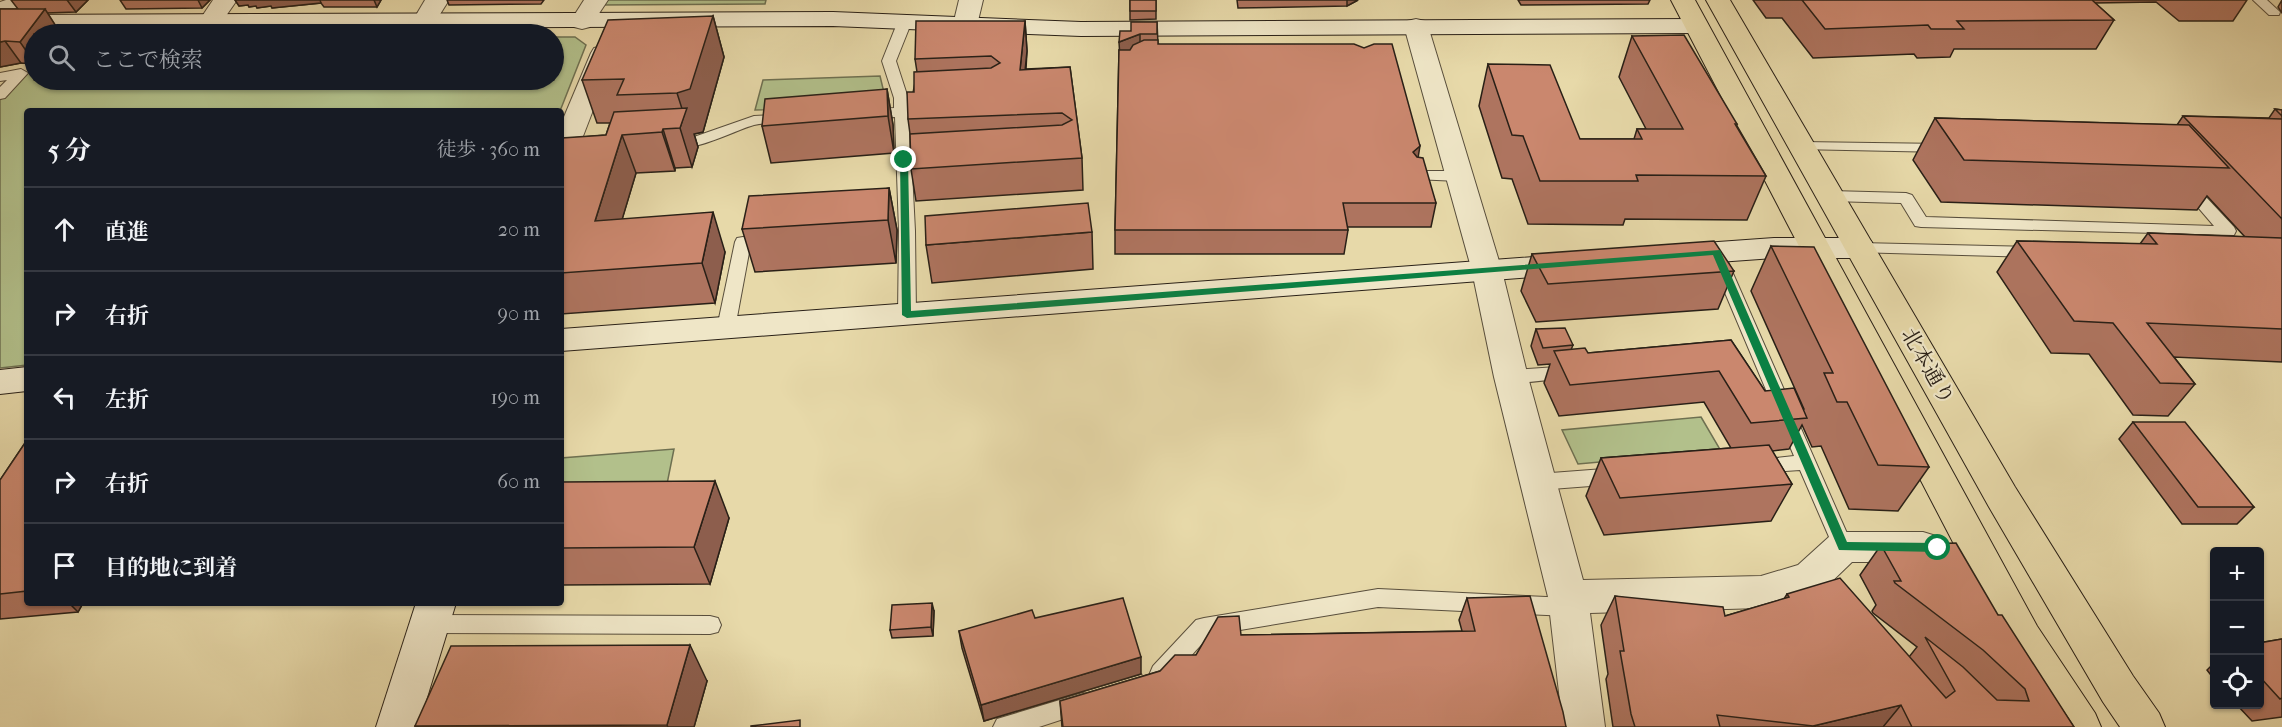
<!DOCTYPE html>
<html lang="ja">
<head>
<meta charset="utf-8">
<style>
	body { margin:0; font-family:"IM FELL French Canon","Noto Serif JP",serif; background:#242831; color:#f1f3f6 }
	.controls { position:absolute; right:18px; bottom:18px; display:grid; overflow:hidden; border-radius:6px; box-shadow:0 2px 4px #0004 }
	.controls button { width:54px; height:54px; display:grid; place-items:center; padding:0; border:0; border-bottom:2px solid #363941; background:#171b24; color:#f1f3f6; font:30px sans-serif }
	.stop { position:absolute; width:18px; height:18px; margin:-14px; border:4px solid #0b8043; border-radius:50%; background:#fff }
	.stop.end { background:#0b8043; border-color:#fff; box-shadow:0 2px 6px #0008 }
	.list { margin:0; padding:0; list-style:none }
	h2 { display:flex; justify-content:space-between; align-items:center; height:78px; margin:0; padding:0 24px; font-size:26px }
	h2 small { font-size:20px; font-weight:400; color:#9ea1a6 }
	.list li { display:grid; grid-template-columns:39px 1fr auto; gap:18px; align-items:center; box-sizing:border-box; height:84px; padding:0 24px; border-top:2px solid #363941 }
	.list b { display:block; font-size:22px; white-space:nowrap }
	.list em { font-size:20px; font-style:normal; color:#9ea1a6 }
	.icon { flex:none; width:33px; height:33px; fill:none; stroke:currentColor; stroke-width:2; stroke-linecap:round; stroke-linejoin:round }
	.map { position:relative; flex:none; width:2282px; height:727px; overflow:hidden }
	.search { position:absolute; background:#171b24; box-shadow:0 2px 4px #0004; left:24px; top:24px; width:540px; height:66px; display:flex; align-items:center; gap:15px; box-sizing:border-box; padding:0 21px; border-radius:33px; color:#9ea1a6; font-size:22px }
	.panel { position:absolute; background:#171b24; box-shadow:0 2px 4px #0004; left:24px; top:108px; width:540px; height:498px; border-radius:6px }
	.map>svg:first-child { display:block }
	.green { fill:#b2c08b; stroke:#6e7051; stroke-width:1.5 }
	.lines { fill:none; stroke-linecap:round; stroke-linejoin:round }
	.lane-casing { stroke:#584e3c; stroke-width:2 }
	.street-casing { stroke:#584e3c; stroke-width:2 }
	.secondary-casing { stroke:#292017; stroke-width:2 }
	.highway-casing { stroke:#292017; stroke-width:2 }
	.lane { fill:#efe6c7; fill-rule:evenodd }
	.street { fill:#efe6c7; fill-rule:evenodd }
	.secondary { fill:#efe6c7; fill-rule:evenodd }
	.highway { fill:#e7d9a9; fill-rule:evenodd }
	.wall { fill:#ae745f; stroke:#292017; stroke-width:1.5 }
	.shaded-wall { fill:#8d5e4d; stroke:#292017; stroke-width:1.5 }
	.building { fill:#ca876e; stroke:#292017; stroke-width:1.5 }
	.route { fill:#0b8043 }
	.labels { text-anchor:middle; stroke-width:4.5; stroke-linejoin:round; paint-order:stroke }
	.street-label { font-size:21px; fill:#292017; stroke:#efe6c7 }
</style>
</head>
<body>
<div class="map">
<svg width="2282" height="727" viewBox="0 0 2282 727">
	<rect width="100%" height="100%" fill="#e7d9a9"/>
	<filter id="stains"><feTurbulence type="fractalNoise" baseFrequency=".00333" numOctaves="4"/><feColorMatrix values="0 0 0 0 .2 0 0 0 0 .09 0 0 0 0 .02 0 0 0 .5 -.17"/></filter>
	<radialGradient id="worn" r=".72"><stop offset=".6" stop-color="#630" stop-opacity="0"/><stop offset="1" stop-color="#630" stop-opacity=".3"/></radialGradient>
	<g class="green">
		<polygon points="604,0 766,0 765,4 600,5"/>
		<polygon points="554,37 575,37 586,45 560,111 27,111 27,365 0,368 0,100 34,67 34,80 554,80"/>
		<polygon points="880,76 887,105 755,110 763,80"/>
		<polygon points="1701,417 1721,451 1578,464 1562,430"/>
		<polygon points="674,449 667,484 561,493 561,458"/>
	</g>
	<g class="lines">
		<defs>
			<g id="lane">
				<polygon points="2253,0 2267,0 2280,12 2279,15 2269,15"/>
				<polygon points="244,17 251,21 238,34 225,34 239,18"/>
				<polygon points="905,17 912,21 896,61 908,98 909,112 915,231 916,315 913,319 901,319 898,315 899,231 895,117 866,118 859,114 866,110 894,108 894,98 882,61 898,21"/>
				<polygon points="21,69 28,73 5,98 0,99 0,87 7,80 0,81 0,73"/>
				<path d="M787,114l7,4 -2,3c-12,3 -26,1 -38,4 -19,5 -74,35 -89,18l7,-4 19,-1 63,-22z"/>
				<polygon points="1802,142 1944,144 1951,148 1944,152 1797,149 1795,146"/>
				<polygon points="1419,171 1459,171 1467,176 1459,181 1414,179 1411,176 1414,173"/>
				<polygon points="2186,179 2191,181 2234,227 2236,231 2234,235 1921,227 1915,226 1901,203 1831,201 1823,196 1831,191 1906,193 1912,195 1926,217 2214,226 2178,184"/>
				<polygon points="743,237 749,238 751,242 735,328 732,332 720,332 717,328 735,242 737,238"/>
				<polygon points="1860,243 2034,247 2040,248 2042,252 2040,256 2034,257 1854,252 1852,248 1854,244"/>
				<polygon points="1720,257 1726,258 1728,262 1853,547 1850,553 1843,555 1836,553 1800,470 1758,473 1751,471 1748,466 1751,461 1794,456 1712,262 1714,258"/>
				<polygon points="1571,366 1577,367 1580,372 1577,377 1511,384 1505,382 1502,377 1505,372 1511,370"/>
				<polygon points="1617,468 1624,471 1627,476 1624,481 1617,484 1538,490 1531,487 1528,482 1531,477 1538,474"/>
				<polygon points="1378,589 1569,598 1577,601 1580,607 1577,613 1569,616 1378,607 1210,635 1169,680 1161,683 1153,680 1150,673 1153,666 1196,620 1204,618"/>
				<polygon points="429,615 710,616 718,618 721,625 718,632 710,634 429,633 421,631 418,624 421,617"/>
				<polygon points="1083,693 1091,696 1094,703 1091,710 1039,727 993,727 997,719"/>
			</g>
			<g id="street">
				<polygon points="6,0 40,0 36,5 0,17 0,2"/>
				<polygon points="213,0 237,0 219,26 211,28 203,26 199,21"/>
				<polygon points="425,0 449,0 432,27 424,29 416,27 412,22"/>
				<polygon points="584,0 608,0 590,27 582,29 574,27 570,22"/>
				<polygon points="959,0 983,0 977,25 973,30 965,32 957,30 953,25"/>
				<polygon points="1416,19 1425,21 1428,26 1502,271 1528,377 1583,580 1761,576 1798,565 1830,536 1843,532 1923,532 1936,536 1942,547 1936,558 1923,562 1852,562 1824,589 1761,608 1590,613 1605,727 1563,727 1548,597 1494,377 1472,271 1404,26 1407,21"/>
				<polygon points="603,46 612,48 615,53 575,157 571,163 561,165 561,124 591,53 594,48"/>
			</g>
			<g id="secondary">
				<polygon points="833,12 1081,22 1696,19 1705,21 1708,26 1705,31 1696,33 1081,36 833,26 0,29 0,15"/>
				<polygon points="1774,238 1860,238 1871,241 1875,248 1871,255 1860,258 1774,258 1676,265 1665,262 1661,255 1665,248 1676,245"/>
				<polygon points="1573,254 1584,257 1588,264 1584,271 1573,274 561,351 561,329"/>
				<polygon points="27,367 27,391 0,394 0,370"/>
				<polygon points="416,603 456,603 418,727 376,727"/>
			</g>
			<g id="highway">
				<polygon points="1671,0 1695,0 2037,626 2095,713 2101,727 2056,727 2009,650"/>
				<polygon points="1706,0 1730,0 2015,487 2133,676 2159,713 2165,727 2120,727 2103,702 1989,507"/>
			</g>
		</defs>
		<use href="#lane" class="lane-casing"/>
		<use href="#street" class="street-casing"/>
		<use href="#secondary" class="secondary-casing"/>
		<use href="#highway" class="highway-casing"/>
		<use href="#lane" class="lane"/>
		<use href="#street" class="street"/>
		<use href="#secondary" class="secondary"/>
		<use href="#highway" class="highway"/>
	</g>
	<g class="wall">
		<polygon points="11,0 88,0 76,12 47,13 59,31 57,34 34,34 34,64 21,63 0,67 0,9 18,9"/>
		<polygon points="120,0 210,0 202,8 126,9"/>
		<polygon points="235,0 381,0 377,7 324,7 321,3 272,8 271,6 257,8 256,6 249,7 248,5 239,6"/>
		<polygon points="447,0 544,0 541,4 449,5"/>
		<polygon points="1130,0 1156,0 1156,19 1130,20"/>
		<polygon points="1237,0 1358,0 1347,6 1238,8"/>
		<polygon points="1518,0 1650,0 1648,4 1521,5"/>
		<polygon points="1753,0 2247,0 2233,21 2179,21 2156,2 2095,3 2114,20 2096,49 1954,49 1950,57 1917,58 1914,54 1813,58 1782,18 1766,18"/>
		<polygon points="2282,0 2282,13 2278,7"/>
		<polygon points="713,16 724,57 703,132 694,134 698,147 692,167 675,168 675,171 636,173 622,219 725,252 715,303 561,314 561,139 606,135 610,123 597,123 582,80"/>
		<polygon points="1025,21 1027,51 1026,69 1070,67 1082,158 1083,190 916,201 911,169 910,134 908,119 917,72 915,59"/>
		<polygon points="1157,22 1158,44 1418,157 1436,203 1431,227 1347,227 1348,230 1344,254 1115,254 1115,230 1119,50 1131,31"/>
		<polygon points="1632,36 1737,124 1737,126 1766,176 1747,220 1625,219 1623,225 1528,224 1512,179 1502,178 1479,106 1488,64 1580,139 1634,139 1637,129 1646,129 1619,77"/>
		<polygon points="887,89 893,125 894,153 771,163 762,126"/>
		<polygon points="2275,109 2282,110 2282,362 2174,357 2195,384 2168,416 2133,415 2089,354 2051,353 1997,272 2017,241 2140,244 2148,233 2245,237 2207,196 2197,210 1941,202 1913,160 1935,118 2177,125 2183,116 2269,118"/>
		<polygon points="889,188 897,230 896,263 755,272 742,229"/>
		<polygon points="1092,232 1093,269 932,283 926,245"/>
		<polygon points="1771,246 1929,467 1898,511 1849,509 1821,446 1812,447 1802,425 1789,449 1772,451 1792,484 1771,521 1604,535 1586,496 1601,458 1731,448 1704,402 1559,416 1544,383 1550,364 1538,365 1531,346 1536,329 1573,345 1571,350 1588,353 1731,340 1765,391 1803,410 1804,409 1751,291"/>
		<polygon points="1532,254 1734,271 1718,309 1536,322 1521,291"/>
		<polygon points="2133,422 2254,507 2237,524 2182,524 2119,439"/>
		<polygon points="27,440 27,603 83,603 78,612 0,619 0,480"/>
		<polygon points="561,482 729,518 710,584 561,585"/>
		<polygon points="1881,545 1998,615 2074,727 1613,727 1606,679 1608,674 1601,625 1615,596 1725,616 1784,599 1787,594 1909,657 1917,647 1873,613 1872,611 1876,605 1860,575"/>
		<polygon points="1467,598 1566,727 1062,727 1060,701 1160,671 1241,635 1462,631 1459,620"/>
		<polygon points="934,611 933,636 892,638 890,630"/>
		<polygon points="1035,618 1141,674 984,721 962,648 959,631"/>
		<polygon points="2282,639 2282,717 2252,721 2237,705 2259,705 2259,643"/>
		<polygon points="2214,663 2214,679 2207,670"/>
		<polygon points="707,681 694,727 415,727 415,726"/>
	</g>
	<g class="shaded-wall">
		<polygon points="67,0 88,0 76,12"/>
		<polygon points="198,0 210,0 202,8"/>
		<polygon points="235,0 320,0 321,3 272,8 271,6 257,8 256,6 249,7 248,5 239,6"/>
		<polygon points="374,0 381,0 377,7"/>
		<polygon points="1347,0 1358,0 1347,6"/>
		<polygon points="45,9 59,31 57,34 34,34 34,62 20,42"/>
		<polygon points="713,16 724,57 703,132 694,134 698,147 692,167 680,128 684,115 677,93"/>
		<polygon points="1025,21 1027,51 1022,101 1020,70"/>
		<polygon points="1140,34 1140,50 1120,58 1119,42"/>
		<polygon points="5,41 21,63 0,67 0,42"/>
		<polygon points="887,89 893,125 894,153 888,116"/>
		<polygon points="663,129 675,168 675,171 662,132"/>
		<polygon points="622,135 636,173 610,260 595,221"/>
		<polygon points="1420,146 1416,170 1413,152"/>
		<polygon points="889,188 897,230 896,263 888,220"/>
		<polygon points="713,212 725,252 715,303 702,263"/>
		<polygon points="715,481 729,518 710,584 694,547"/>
		<polygon points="69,603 83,603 78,612"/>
		<polygon points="932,603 934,611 933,636 931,627"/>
		<polygon points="690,645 707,681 694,727 668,727 667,725"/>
		<polygon points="1141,657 1141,674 984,721 981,705"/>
		<polygon points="1901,705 1883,727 1812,727 1813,726"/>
	</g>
	<g class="building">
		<rect x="1130" y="0" width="26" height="11"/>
		<polygon points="1802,0 2092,0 2114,20 1957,21 1964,29 1931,29 1928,25 1825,29"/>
		<polygon points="0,9 45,9 20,42 5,41 0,42"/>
		<polygon points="713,16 690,89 677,93 617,95 624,79 582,80 608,20"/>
		<polygon points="916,21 1025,21 1020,70 1070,67 1082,158 911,169 910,134 1062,125 1072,120 1062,113 908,119 907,92 914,92 914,72 991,68 1000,63 991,56 915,59"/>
		<polygon points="1131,22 1157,22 1157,34 1140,34 1119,42 1120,31 1131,31"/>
		<polygon points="1684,35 1737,124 1735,124 1766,176 1636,175 1638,181 1540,181 1523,136 1512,135 1488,64 1550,65 1580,139 1642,139 1637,129 1683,129 1632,36"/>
		<polygon points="1144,40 1158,40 1158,44 1354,44 1364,48 1374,44 1392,44 1420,146 1413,152 1417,157 1423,158 1436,203 1343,203 1348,230 1115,230 1119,50 1130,50 1133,45"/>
		<polygon points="887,89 888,116 762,126 765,99"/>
		<polygon points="687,108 680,128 663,129 662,132 622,135 595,221 713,212 702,263 561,273 562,138 606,135 614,112"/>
		<polygon points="2275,109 2282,110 2282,116"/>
		<polygon points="2183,116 2282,119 2282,219"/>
		<polygon points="1935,118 2189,125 2229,168 1964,160"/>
		<polygon points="889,188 888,220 742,229 749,196"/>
		<polygon points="1088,203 1092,232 926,245 925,216"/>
		<polygon points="2148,233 2282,238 2282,329 2147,323 2195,384 2160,383 2113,323 2074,321 2017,241 2157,244"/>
		<polygon points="1714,241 1734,271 1548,284 1532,254"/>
		<polygon points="1771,246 1814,247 1929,467 1878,465 1847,402 1837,402 1824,373 1833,373"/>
		<polygon points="1565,328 1573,345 1543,348 1536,329"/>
		<polygon points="1731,340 1765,391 1794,388 1807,418 1751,423 1719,371 1570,385 1554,351 1585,348 1588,353"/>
		<polygon points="2133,422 2185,422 2254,507 2198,507"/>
		<polygon points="27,440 27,591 0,594 0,480"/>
		<polygon points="1769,445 1792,484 1620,498 1601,458"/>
		<polygon points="715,481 694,547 561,548 561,482"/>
		<polygon points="1956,543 1998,615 2002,615 2074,727 1912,727 1901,705 1813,726 1717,715 1720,727 1635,727 1631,714 1620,651 1624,651 1615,596 1723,607 1725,616 1789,597 1787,594 1840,578 1946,698 1955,691 1925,637 1963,667 1997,700 2029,701 2025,689 1983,650 1895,583 1894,581 1901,581 1881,545"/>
		<polygon points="1530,596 1563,712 1566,727 1063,727 1060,701 1160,671 1175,655 1196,655 1218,617 1239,616 1241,635 1475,631 1467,598"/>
		<polygon points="1123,598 1141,657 981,705 959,631 1032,610 1035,618"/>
		<polygon points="932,603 931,627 890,630 892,605"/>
		<polygon points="2282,639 2282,698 2280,699 2259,676 2259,643"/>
		<polygon points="690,645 667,725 415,726 451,646"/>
		<polygon points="800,720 800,727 751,727 751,726"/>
	</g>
	<polygon class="route" points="904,158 908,160 911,311 1720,250 1847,542 1938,543 1944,548 1938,552 1839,550 1713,255 907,318 902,315 900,160"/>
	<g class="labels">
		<g class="street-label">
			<text transform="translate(1928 366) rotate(60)" y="7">北本通り</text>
		</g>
	</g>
	<rect width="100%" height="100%" filter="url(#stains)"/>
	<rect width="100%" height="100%" fill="url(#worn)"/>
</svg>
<div class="controls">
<button>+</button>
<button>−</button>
<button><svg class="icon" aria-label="locate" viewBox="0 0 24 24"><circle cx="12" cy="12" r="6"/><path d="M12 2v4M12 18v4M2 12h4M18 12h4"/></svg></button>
</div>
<div class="stop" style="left:1938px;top:548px"></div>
<div class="stop end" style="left:904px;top:160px"></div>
<div class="search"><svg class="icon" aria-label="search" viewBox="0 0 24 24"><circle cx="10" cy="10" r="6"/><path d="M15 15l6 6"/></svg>ここで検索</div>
<section class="panel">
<h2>5 分<small>徒歩 · 360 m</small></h2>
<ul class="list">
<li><svg class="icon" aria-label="ahead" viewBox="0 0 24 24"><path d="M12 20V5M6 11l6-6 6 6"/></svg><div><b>直進</b></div><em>20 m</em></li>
<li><svg class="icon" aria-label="right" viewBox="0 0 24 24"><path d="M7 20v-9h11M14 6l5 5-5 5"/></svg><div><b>右折</b></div><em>90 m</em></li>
<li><svg class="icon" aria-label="left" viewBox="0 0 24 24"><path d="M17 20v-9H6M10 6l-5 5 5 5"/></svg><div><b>左折</b></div><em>190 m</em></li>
<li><svg class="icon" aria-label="right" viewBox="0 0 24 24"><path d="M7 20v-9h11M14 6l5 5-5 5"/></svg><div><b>右折</b></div><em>60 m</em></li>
<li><svg class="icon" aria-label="arrive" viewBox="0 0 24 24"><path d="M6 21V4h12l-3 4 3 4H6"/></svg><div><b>目的地に到着</b></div></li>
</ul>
</section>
</div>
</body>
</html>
